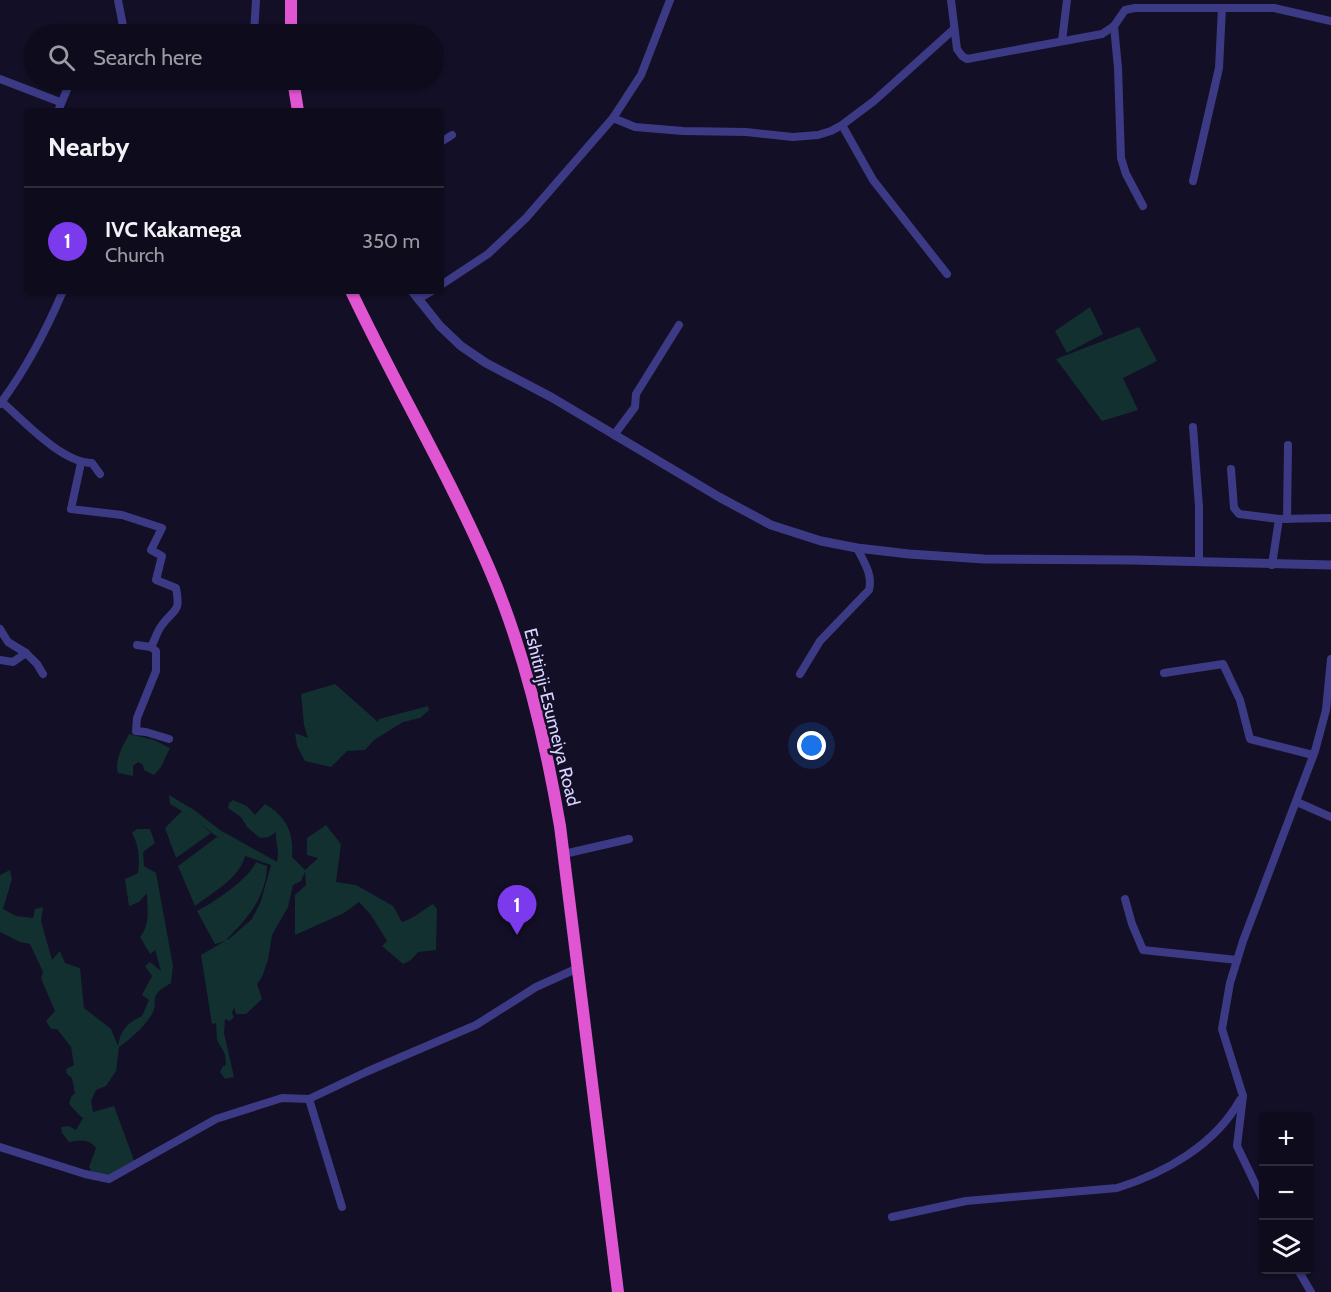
<!DOCTYPE html>
<html lang="en">
<head>
<meta charset="utf-8">
<style>
	body { margin:0; font-family:Cabin,sans-serif; background:#171425; color:#f1f3f6 }
	.controls { position:absolute; right:18px; bottom:18px; display:grid; overflow:hidden; border-radius:6px; box-shadow:0 2px 4px #0004 }
	.controls button { width:54px; height:54px; display:grid; place-items:center; padding:0; border:0; border-bottom:2px solid #2e2b3b; background:#0e0b1c; color:#f1f3f6; font:30px sans-serif }
	.you { position:absolute; left:812px; top:746px; width:21px; height:21px; margin:-15px; border:4px solid #fff; border-radius:50%; background:#1a73e8; box-shadow:0 0 0 9px #1a73e833 }
	.badge { display:grid; place-items:center; width:39px; height:39px; border-radius:50%; background:#7c3aed; color:#fff; font-size:20px; font-weight:700 }
	.pin { position:absolute; translate:-50% -50px; filter:drop-shadow(0 2px 3px #0008) }
	.pin::after { content:''; position:absolute; top:32px; width:21px; height:18px; background:inherit; clip-path:polygon(0 0,100% 0,50% 100%) }
	.list { margin:0; padding:0; list-style:none }
	h2 { display:flex; justify-content:space-between; align-items:center; height:78px; margin:0; padding:0 24px; font-size:26px }
	h2 small { font-size:20px; font-weight:400; color:#9b9ba3 }
	.list li { display:grid; grid-template-columns:39px 1fr auto; gap:18px; align-items:center; box-sizing:border-box; height:108px; padding:0 24px; border-top:2px solid #2e2b3b }
	.list b { display:block; font-size:22px; white-space:nowrap }
	.list p { margin:0; font-size:20px; white-space:nowrap; color:#9b9ba3 }
	.list em { font-size:20px; font-style:normal; color:#9b9ba3 }
	.icon { flex:none; width:33px; height:33px; fill:none; stroke:currentColor; stroke-width:2; stroke-linecap:round; stroke-linejoin:round }
	.map { position:relative; flex:none; width:1331px; height:1292px; overflow:hidden }
	.search { position:absolute; background:#0e0b1c; box-shadow:0 2px 4px #0004; left:24px; top:24px; width:420px; height:66px; display:flex; align-items:center; gap:15px; box-sizing:border-box; padding:0 21px; border-radius:33px; color:#9b9ba3; font-size:22px }
	.panel { position:absolute; background:#0e0b1c; box-shadow:0 2px 4px #0004; left:24px; top:108px; width:420px; height:186px; border-radius:6px }
	.map>svg:first-child { display:block }
	.green { fill:#12302f }
	.lines { fill:none; stroke-linecap:round; stroke-linejoin:round }
	.minor { stroke:#3d3a85; stroke-width:8 }
	.tertiary { stroke:#3d3a85; stroke-width:9 }
	.trunk { stroke:#e055d1; stroke-width:12 }
	.labels { text-anchor:middle; stroke-width:5; stroke-linejoin:round; paint-order:stroke }
	.street-label { font-size:18px; fill:#d9d4ff; stroke:#130f26 }
</style>
</head>
<body>
<div class="map">
<svg width="1331" height="1292" viewBox="0 0 1331 1292">
	<rect width="100%" height="100%" fill="#130f26"/>
	<g class="green">
		<polygon points="1090,307 1103,334 1067,353 1055,331"/>
		<polygon points="1139,327 1157,361 1123,378 1138,410 1102,421 1056,359"/>
		<polygon points="335,684 378,722 379,719 428,706 429,710 420,718 403,722 374,740 365,750 347,751 331,767 305,761 297,746 295,733 308,738 304,725 301,694"/>
		<path d="M129,734l25,6 16,8 -9,19 -7,8 -10,-5 -1,-5 -5,-3 -5,4v10l-15,-3c-4,-13 5,-27 11,-39z"/>
		<path d="M169,795l25,15 26,20 57,32c3,-11 -2,-19 -1,-30l-7,5 -9,1 -13,-11 -6,-10 -13,-9 1,-5 4,-3 14,6 8,9 10,-11c22,13 29,29 27,53l13,13 13,-12 -11,-3v-17l19,-13 15,19 -5,38 20,3 37,21 9,16c12,-3 20,-12 31,-18l4,5 -1,41 -18,2 -7,8 -8,4 -21,-18 5,-5 -16,-26 -12,-13 -15,11 -49,22v-40l11,-10 -1,-13 -4,9 -8,4 -5,22 -16,28 -4,25 -6,17 -5,7 5,15 -16,15h-10l-2,-7 -2,6 2,4 -4,4 -5,-2 -1,14 10,44 -9,2 -5,-7 3,-6 3,-1 -1,-11 -8,-14 -1,-17 -4,1 -11,-69 24,-14 -10,3 -18,-33c16,-8 53,-33 59,-49l11,4c-1,32 -20,53 -41,74l3,-1 23,-20 9,-18 10,-36 -26,-9c-6,23 -32,36 -50,50l-17,-40 39,-29 3,2 -22,-17 13,11 -35,25 -11,-30 17,-17 -12,-7z"/>
		<path d="M137,829h13l5,14 -12,9 1,14 12,7 17,93 -2,17c-27,15 -9,18 -21,34 -8,12 -20,22 -31,30l-3,24 -10,15 -10,4 -5,11 2,11 21,-6 21,57 -28,13 -16,-5 -2,-4 7,-19c-6,-9 -17,-8 -27,-6l-7,-9 -1,-6 8,-1 7,4 7,-12 -4,-3 -10,-11 2,-7 4,-4 -3,-15 -5,-4 -1,-5 8,-4 -3,-18 -14,-18h-6l-5,-8 9,-10 -14,-33 2,-6 -13,-28 -10,-2 -20,-10v-57l10,-5 2,9 -9,30 13,7 17,2 2,-9 8,-2 -2,14 11,39 8,-9 5,12 15,5 4,40 27,21 7,17c3,-16 9,-23 24,-30l7,-16 -7,-5 10,-19 -7,-10 5,-4 11,9 -6,-21 -5,4 -10,-17c11,-13 7,-29 7,-44l-8,9 -10,4 -4,-27 13,-6c2,-15 1,-27 -6,-40z"/>
	</g>
	<g class="lines">
		<g class="minor">
			<polyline points="118,0 124,31"/>
			<polyline points="951,0 957,49 962,56 967,59 1102,34 1114,26 1125,10 1135,8 1274,8 1331,21"/>
			<polyline points="1114,26 1118,68 1121,158 1126,174 1143,206"/>
			<polyline points="111,34 124,31 139,34"/>
			<polyline points="254,34 256,0"/>
			<polyline points="1062,41 1067,0"/>
			<polyline points="0,79 60,102"/>
			<polyline points="279,80 293,83"/>
			<polyline points="58,111 71,80"/>
			<polyline points="613,118 635,127 683,131 746,132 793,137 818,135 831,131 842,125 874,101 954,29"/>
			<polyline points="842,125 873,180 947,274"/>
			<polyline points="441,142 452,135"/>
			<polyline points="1193,181 1219,68 1222,8"/>
			<polyline points="441,285 488,254 526,218 613,118 641,75 670,0"/>
			<polyline points="418,299 432,291"/>
			<path d="M2,402c23,20 59,60 90,61l8,11"/>
			<path d="M0,404c26,-35 46,-73 63,-113"/>
			<polyline points="1193,427 1199,507 1199,562"/>
			<polyline points="614,435 635,407 636,394 679,325"/>
			<path d="M81,463l-10,46 51,6 40,13 -11,22 11,6 -6,24 20,8c5,26 -2,20 -14,37 -5,6 -7,15 -11,22"/>
			<polyline points="1231,469 1234,508 1239,514 1279,519 1331,518"/>
			<polyline points="1287,519 1288,445"/>
			<polyline points="1272,565 1279,519"/>
			<polyline points="0,629 8,642 26,653 37,664 43,674"/>
			<polyline points="137,645 151,647 156,651 156,671 137,718 136,731 146,732 169,739"/>
			<polyline points="0,660 13,662 26,653"/>
			<polyline points="1164,673 1223,664 1240,700 1250,739 1313,755"/>
			<path d="M800,674l20,-33 49,-51c4,-15 -5,-28 -12,-42"/>
			<polyline points="1297,802 1331,817"/>
			<polyline points="564,854 629,839"/>
			<polyline points="1125,899 1132,924 1143,950 1237,960"/>
			<polyline points="309,1099 342,1207"/>
			<polyline points="0,1147 85,1174 109,1179 216,1119 282,1098 309,1099 366,1072 476,1025 536,987 578,968"/>
			<polyline points="1264,1202 1237,1146 1243,1096 1222,1029 1230,983 1243,941 1315,751 1326,710 1331,659"/>
			<path d="M892,1217l74,-16 151,-13c48,-15 98,-43 123,-88"/>
			<polyline points="1298,1270 1311,1292"/>
		</g>
		<polyline class="tertiary" points="412,291 440,326 461,346 486,363 551,397 719,497 771,525 821,541 857,548 909,554 984,559 1132,560 1331,565"/>
		<g class="trunk">
			<polyline points="291,34 291,0"/>
			<polyline points="293,80 298,111"/>
			<path d="M351,291c44,93 97,182 138,277 35,81 56,170 71,258l58,466"/>
		</g>
	</g>
	<g class="labels">
		<g class="street-label">
			<text transform="translate(552 717) rotate(76)" y="6">Eshitinji-Esumeiya Road</text>
		</g>
	</g>
</svg>
<div class="controls">
<button>+</button>
<button>−</button>
<button><svg class="icon" aria-label="layers" viewBox="0 0 24 24"><path d="M12 4l9 5-9 5-9-5zM3 14l9 5 9-5"/></svg></button>
</div>
<div class="you"></div>
<div class="pin badge" style="left:517px;top:935px">1</div>
<div class="search"><svg class="icon" aria-label="search" viewBox="0 0 24 24"><circle cx="10" cy="10" r="6"/><path d="M15 15l6 6"/></svg>Search here</div>
<section class="panel">
<h2>Nearby<small></small></h2>
<ul class="list">
<li><span class="badge">1</span><div><b>IVC Kakamega</b><p>Church</p></div><em>350 m</em></li>
</ul>
</section>
</div>
</body>
</html>
